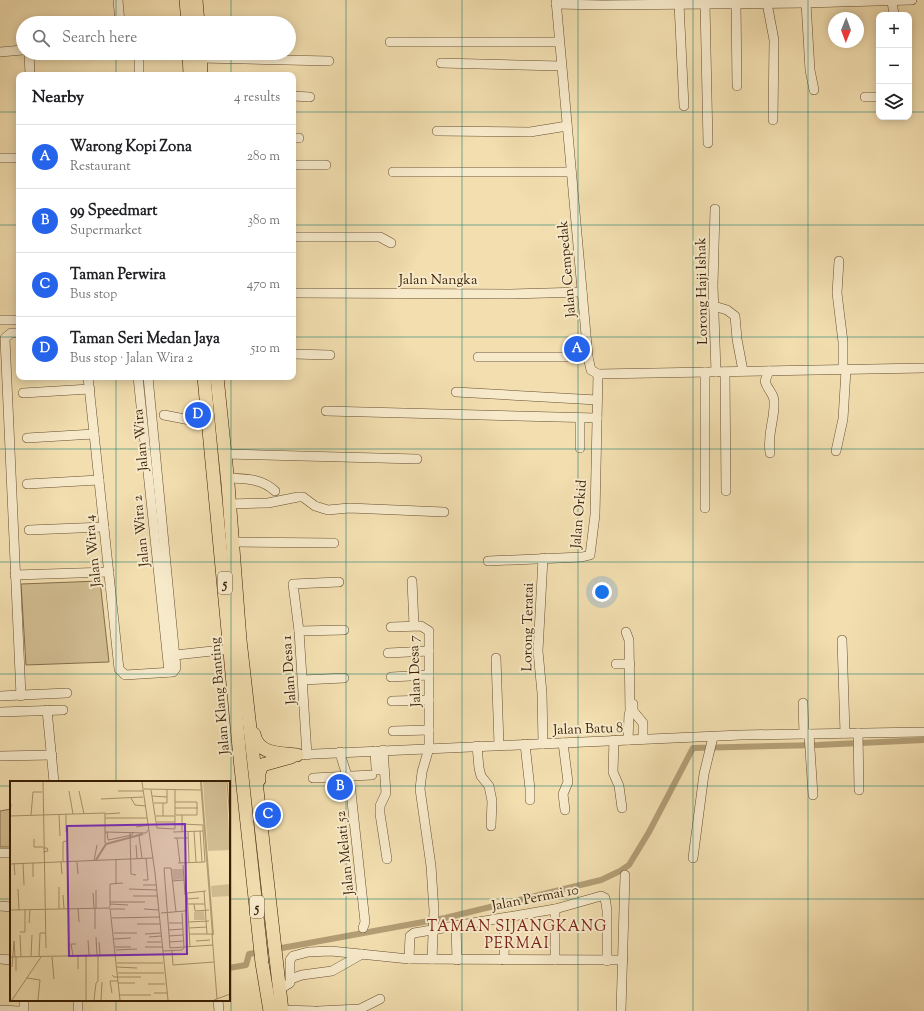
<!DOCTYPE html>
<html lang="en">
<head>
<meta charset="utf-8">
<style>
	body { margin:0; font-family:"Sorts Mill Goudy",serif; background:#f2f2f2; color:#202124 }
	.controls { position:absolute; right:12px; top:12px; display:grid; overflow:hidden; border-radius:8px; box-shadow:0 2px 10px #0003 }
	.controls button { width:36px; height:36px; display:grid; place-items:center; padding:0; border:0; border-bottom:1px solid #e0e0e0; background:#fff; color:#202124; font:20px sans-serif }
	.compass { position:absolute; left:828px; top:12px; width:36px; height:36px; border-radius:50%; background:#fff; box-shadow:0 2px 10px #0003; rotate:181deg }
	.you { position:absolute; left:602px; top:592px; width:14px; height:14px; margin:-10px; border:3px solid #fff; border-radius:50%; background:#1a73e8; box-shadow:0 0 0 6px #1a73e833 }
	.badge { display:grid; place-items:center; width:26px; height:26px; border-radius:50%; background:#2563eb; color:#fff; font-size:13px; font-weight:700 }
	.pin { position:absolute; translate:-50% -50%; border:2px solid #fff; box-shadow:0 1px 4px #0006 }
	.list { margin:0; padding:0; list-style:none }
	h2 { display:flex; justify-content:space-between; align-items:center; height:52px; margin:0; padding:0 16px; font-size:17px }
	h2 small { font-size:13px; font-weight:400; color:#757577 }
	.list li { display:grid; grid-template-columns:26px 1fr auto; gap:12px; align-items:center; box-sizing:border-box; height:64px; padding:0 16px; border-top:1px solid #e0e0e0 }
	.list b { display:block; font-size:15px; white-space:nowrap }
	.list p { margin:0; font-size:13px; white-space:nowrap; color:#757577 }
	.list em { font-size:13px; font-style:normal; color:#757577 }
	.icon { flex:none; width:22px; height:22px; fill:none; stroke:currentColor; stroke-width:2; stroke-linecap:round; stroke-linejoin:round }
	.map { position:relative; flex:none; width:924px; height:1011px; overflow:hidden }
	.search { position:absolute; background:#fff; box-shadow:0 2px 10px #0003; left:16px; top:16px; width:280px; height:44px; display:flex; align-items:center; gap:10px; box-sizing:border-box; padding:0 14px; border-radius:22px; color:#757577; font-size:15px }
	.panel { position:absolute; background:#fff; box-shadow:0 2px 10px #0003; left:16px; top:72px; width:280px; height:308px; border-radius:8px }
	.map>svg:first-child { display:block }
	.green { fill:#d2bd92; stroke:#856e4b }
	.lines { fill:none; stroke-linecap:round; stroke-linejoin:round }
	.canal { stroke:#b39d75; stroke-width:6 }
	.minor-casing { stroke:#664e2f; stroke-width:10 }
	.highway-casing { stroke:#381e04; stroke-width:14 }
	.minor { stroke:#f7eacb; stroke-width:9 }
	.highway { stroke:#f2deaf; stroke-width:13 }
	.grid { fill:none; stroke:#0f766e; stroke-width:1; stroke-opacity:0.55 }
	.labels { text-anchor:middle; stroke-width:4; stroke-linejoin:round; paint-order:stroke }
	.shield { fill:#f7eacb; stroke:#715b40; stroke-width:1 }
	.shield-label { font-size:13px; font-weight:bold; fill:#381e04 }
	.street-label { font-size:14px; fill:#381e04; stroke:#f7eacb }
	.neighbourhood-label { font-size:15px; letter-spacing:1px; fill:#7a1f14; stroke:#f7eacb }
	.inset-river { fill:none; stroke:#b39d75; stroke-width:2 }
	.inset-road { fill:none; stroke:#a8916b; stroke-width:1 }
	.view { fill:#7b2cbf; fill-opacity:0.15; stroke:#7b2cbf; stroke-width:2 }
	.inset-edge { fill:none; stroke:#381e04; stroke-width:2 }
</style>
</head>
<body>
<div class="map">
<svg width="924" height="1011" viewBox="0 0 924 1011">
	<rect width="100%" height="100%" fill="#f2deaf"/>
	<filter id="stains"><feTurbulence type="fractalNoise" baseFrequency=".005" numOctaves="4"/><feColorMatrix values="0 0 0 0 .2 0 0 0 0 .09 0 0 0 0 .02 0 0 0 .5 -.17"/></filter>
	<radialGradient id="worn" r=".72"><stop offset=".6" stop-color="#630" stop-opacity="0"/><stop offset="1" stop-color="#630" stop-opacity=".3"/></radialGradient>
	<g class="green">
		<polygon points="100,581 109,662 26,665 21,584"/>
		<polygon points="11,809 11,847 0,847 0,811"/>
	</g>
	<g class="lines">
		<polyline class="canal" points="229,968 246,965 249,954 445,918 601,880 620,871 629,865 649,832 693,748 818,745 924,740"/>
		<defs>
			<g id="minor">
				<polyline points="118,0 120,23"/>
				<polyline points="556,0 588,357 591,370 598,374 924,368"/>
				<polyline points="892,1 894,15"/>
				<polyline points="705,3 708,143"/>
				<polyline points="736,3 737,86"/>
				<polyline points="767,3 774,40 773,120"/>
				<polyline points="806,3 810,70 814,90"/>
				<polyline points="556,4 602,5 806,3 912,0"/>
				<polyline points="679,4 684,106"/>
				<polyline points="390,42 559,42"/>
				<polyline points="0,52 23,50"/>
				<polyline points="29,53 30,75"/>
				<polyline points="139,53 139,75"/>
				<polyline points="200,58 329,61"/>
				<polyline points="441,63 561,66"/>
				<polyline points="293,96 310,97"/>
				<polyline points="865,97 879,97"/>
				<polyline points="437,131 530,132 567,126"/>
				<polyline points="293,138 299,138"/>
				<polyline points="0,158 19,158"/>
				<polyline points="293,165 326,165"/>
				<polyline points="393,172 571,172"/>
				<polyline points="715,209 713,286 716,372"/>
				<polyline points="293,237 380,237 391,243"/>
				<polyline points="839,261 837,293 843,342 843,370"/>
				<polyline points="293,293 511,294 582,292"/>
				<polyline points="714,306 727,310 735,316 737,339 743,371"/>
				<polyline points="0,320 19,320"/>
				<polyline points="19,333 11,333 5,338 21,696"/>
				<polyline points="293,354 330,355"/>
				<polyline points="478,357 588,357"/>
				<path d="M769,371l-4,10c2,8 9,13 9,20 1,20 -7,30 -4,52"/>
				<polyline points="705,372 705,508"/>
				<polyline points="725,372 726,491"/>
				<polyline points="88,377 119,669 125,675 173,672 176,668 148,377"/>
				<polyline points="138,377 169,672"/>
				<polyline points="456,392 597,400"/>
				<polyline points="23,393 90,389"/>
				<polyline points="326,411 597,418"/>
				<polyline points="164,415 195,421 209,427"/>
				<polyline points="27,438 94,434"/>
				<polyline points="580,448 580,418"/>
				<polyline points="836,451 843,419 846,370"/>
				<polyline points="224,454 417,459"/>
				<path d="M227,478c19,1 34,0 48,13"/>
				<polyline points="27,484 99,480"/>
				<polyline points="229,504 268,503 298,497 303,497 315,506 328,510 349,508 444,512"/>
				<polyline points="29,530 104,527"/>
				<polyline points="232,542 334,543"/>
				<polyline points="488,561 582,557 590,555 595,515 598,374"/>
				<polyline points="15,575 109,572"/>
				<polyline points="412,581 414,625"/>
				<polyline points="391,627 421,626 429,631 429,748 422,772 420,789 431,866 434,911 432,959"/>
				<polyline points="299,631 344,630"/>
				<polyline points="626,632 629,640 630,712"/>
				<polyline points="842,640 845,733"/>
				<polyline points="388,653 429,651"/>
				<polyline points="175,655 231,649"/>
				<polyline points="496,658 499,745"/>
				<polyline points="616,664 630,664"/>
				<polyline points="391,677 429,675"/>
				<polyline points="303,680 344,678"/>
				<polyline points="0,696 67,693"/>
				<polyline points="392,701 429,700"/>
				<polyline points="803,703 804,734"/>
				<polyline points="633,704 633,711 643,723 643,739"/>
				<polyline points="47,710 54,782"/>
				<polyline points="0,712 63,710"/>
				<polyline points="393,731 429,730"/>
				<polyline points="858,733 859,790"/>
				<polyline points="809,734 813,795"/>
				<polyline points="614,740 613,772 619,786 622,808"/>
				<polyline points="628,740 629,714 633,711"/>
				<polyline points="563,743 568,782 563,794 565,810"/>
				<polyline points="525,744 530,789 530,800"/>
				<polyline points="543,744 542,693 538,651 543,558"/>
				<polyline points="477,746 479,768 481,776 489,786 492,801 491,826"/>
				<polyline points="383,750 386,793 380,806 380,814 387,859"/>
				<polyline points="375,751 376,768 378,770 384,770"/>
				<path d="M340,752c3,14 9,26 11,40l14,130 -2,6"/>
				<polyline points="292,755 741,735 924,732"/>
				<polyline points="307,755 299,631 293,584 339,582"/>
				<polyline points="0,756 52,755"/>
				<polyline points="313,778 372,775"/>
				<polyline points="0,853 11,853"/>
				<polyline points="693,858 704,774 713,737"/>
				<polyline points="0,906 11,907"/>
				<polyline points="456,925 457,960"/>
				<polyline points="0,959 11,960"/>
				<polyline points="409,959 410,936 414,933 555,909 601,896 605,898 607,910 607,961"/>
				<polyline points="504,960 505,918"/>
				<polyline points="555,960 555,909"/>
				<polyline points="291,979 302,975 332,971 362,954"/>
				<polyline points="278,985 285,986 290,983 290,960 293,956 308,952 331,951 409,959 623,960"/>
				<polyline points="218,1000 219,1011"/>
				<polyline points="0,1010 19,1011"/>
				<polyline points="281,1010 315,1011"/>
				<polyline points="24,1011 24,1000"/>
				<polyline points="78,1011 78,1000"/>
				<polyline points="318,1011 360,1009 380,999"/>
				<polyline points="621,1011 625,875"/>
			</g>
			<g id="highway">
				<polyline points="186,0 188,23"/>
				<polyline points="196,0 198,23"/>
				<polyline points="189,53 190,75"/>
				<polyline points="200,53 201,75"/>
				<polyline points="204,377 240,758 262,963 270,1011"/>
				<polyline points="217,377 228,484 240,640 282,1011"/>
				<path d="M254,734c4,21 26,19 43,21"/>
				<polyline points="259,780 259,773 262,765 291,757"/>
			</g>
		</defs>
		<use href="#minor" class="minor-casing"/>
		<use href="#highway" class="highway-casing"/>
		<use href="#minor" class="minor"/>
		<use href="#highway" class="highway"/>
	</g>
	<path class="grid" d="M116,0v23M231,0v23M346,0v1011M462,0v1011M578,0v1011M693,0v1011M808,0v1011M116,53v22M231,53v22M0,112h19M293,112h586M909,112h15M0,225h19M293,225h631M0,337h19M293,337h631M116,377v405M231,377v634M0,449h924M0,562h924M0,674h924M0,786h11M229,786h695M0,899h11M229,899h695M116,1000v11"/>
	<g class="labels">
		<g class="shield">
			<rect x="218" y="572" width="14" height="22" rx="3"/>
			<rect x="250" y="896" width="14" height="22" rx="3"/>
		</g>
		<g class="shield-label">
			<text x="225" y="588">5</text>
			<text x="257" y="912">5</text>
		</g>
		<g class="street-label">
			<text transform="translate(566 269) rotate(-95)" y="5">Jalan Cempedak</text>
			<text x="438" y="284">Jalan Nangka</text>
			<text transform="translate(701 291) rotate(-91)" y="5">Lorong Haji Ishak</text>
			<text transform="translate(140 440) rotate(-95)" y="5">Jalan Wira</text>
			<text transform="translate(578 514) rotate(-85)" y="5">Jalan Orkid</text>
			<text transform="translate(140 531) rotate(-96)" y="5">Jalan Wira 2</text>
			<text transform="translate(92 551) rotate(-96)" y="5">Jalan Wira 4</text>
			<text transform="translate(527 627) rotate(-89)" y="5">Lorong Teratai</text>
			<text transform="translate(288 670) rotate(-94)" y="5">Jalan Desa 1</text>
			<text transform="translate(414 671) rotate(-92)" y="5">Jalan Desa 7</text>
			<text transform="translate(219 696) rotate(-95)" y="5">Jalan Klang Banting</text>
			<text transform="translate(588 728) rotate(-2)" y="5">Jalan Batu 8</text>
			<text transform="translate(344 853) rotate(-96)" y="5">Jalan Melati 52</text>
			<text transform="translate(535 897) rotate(-11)" y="5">Jalan Permai 10</text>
		</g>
		<g class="neighbourhood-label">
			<text x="517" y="931">TAMAN SIJANGKANG<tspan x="517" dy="17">PERMAI</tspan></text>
		</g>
	</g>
	<g transform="translate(10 781)">
		<rect width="220" height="220" fill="#f2deaf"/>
		<path d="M193,1h23l4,68 -22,1zM162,88h11v10l-10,1zM220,103v12l-18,1 -1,-11zM194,130l1,9h-11v-8z" fill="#d2bd92"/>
		<path class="inset-river" d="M191,1l12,153M86,79l10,-16 37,-10"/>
		<path class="inset-road" d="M33,1l3,166M132,1l13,91 13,127M217,1l3,38M134,8l57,1M141,9l6,38 18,1v-13h-19M59,10l4,23M69,10l5,23M108,10h25M142,15l15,1M121,17l4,7 11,1M91,18l42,-2M165,21h22v13h-22v-25M144,22h13v-13M153,22v13M165,27h23M56,33v18M95,33l15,-1M21,34l2,-23h9M49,34l1,21M172,34v16M0,35l95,-3v30M0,35l1,-12M95,37h42M147,41h18M172,43l21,1v6M126,46l13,-2M178,50l1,32M184,50l2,31M190,50l2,31M95,51l41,1 2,-3M97,51l1,8 24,-5 1,-3M120,51l1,42 5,1M163,51l30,-1 2,31 -27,1M129,55l3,22M164,57h14M167,57l3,25M24,58v8h9M126,64l1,14M33,67h4l1,3 -5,1M106,79v24M84,80l3,-16M51,81l1,12M53,81v-20l3,-1M67,81l1,12M4,82l1,12M13,82l1,22M0,83l143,-6M173,84l2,30M23,96v-14M133,99h5l-2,-22M162,100l12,-1M133,104h13M49,106v22M8,108l1,21M119,108l28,1M86,109v18M194,110l3,43M83,112l1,15M53,114l1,14M123,115h25M177,118l12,-1M100,121h35M100,123l18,1M178,123h17M184,123l1,7 14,-1M100,126v-23l13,-1M68,127l1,14M85,127v21M101,128h14M134,128l15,1M0,129l100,-2 10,92M166,131l-5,-44h-7l6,80 43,-3M151,132l24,-2 1,-2M172,132l2,35M102,137l48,-1M178,141l21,-1M19,142l1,-13M159,142h13M127,143h23M179,147l18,-1M159,149l14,-1M10,151h5v-22M104,152h23M135,153l16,-1M179,153h23l5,65M10,154l1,22M159,155l14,-1M86,156l1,18M139,156l12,-1M104,158l17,-1M78,159l1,15M186,160l14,-1M89,161l1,13M137,161h14M159,161l14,-1M105,166h16M135,166h17M180,166l-3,-54 19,-2M106,169l21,-1M153,170l19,-1 2,-2M162,170l1,14 41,-3M76,174v45M63,175l-2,-12h5M68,175v13M0,176l106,-2M6,176v14M21,176l1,-22M29,176l1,-24h5M42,176l2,22M107,182h46M2,186l2,-26 1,16M107,186l20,1M108,192h46M102,194l2,2h27M17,197l13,2 -2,20M108,202h17M138,203h17M102,212l-2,-12h8M144,212h13M110,214h31M2,219l29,-43M84,219l2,-17 2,-2v-26M91,219l1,-18M204,219l16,-6"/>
		<path class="view" d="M175,43l2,130 -118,2 -2,-130z"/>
		<rect width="220" height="220" class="inset-edge"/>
	</g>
	<rect width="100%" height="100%" filter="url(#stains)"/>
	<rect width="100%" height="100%" fill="url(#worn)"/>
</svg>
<div class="controls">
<button>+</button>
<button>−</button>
<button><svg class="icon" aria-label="layers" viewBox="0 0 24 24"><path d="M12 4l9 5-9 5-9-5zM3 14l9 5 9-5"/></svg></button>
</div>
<svg class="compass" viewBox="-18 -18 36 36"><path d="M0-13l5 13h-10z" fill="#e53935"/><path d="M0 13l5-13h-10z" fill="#757577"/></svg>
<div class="you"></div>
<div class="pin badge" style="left:577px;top:349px">A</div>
<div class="pin badge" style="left:340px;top:787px">B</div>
<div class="pin badge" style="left:268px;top:815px">C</div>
<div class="pin badge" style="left:198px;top:415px">D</div>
<div class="search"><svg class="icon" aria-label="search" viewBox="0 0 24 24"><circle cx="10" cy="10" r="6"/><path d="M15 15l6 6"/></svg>Search here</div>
<section class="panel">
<h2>Nearby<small>4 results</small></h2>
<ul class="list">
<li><span class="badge">A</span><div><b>Warong Kopi Zona</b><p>Restaurant</p></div><em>280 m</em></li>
<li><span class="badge">B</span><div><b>99 Speedmart</b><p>Supermarket</p></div><em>380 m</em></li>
<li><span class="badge">C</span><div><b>Taman Perwira</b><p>Bus stop</p></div><em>470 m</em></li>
<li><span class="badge">D</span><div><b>Taman Seri Medan Jaya</b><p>Bus stop · Jalan Wira 2</p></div><em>510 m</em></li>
</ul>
</section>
</div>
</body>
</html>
